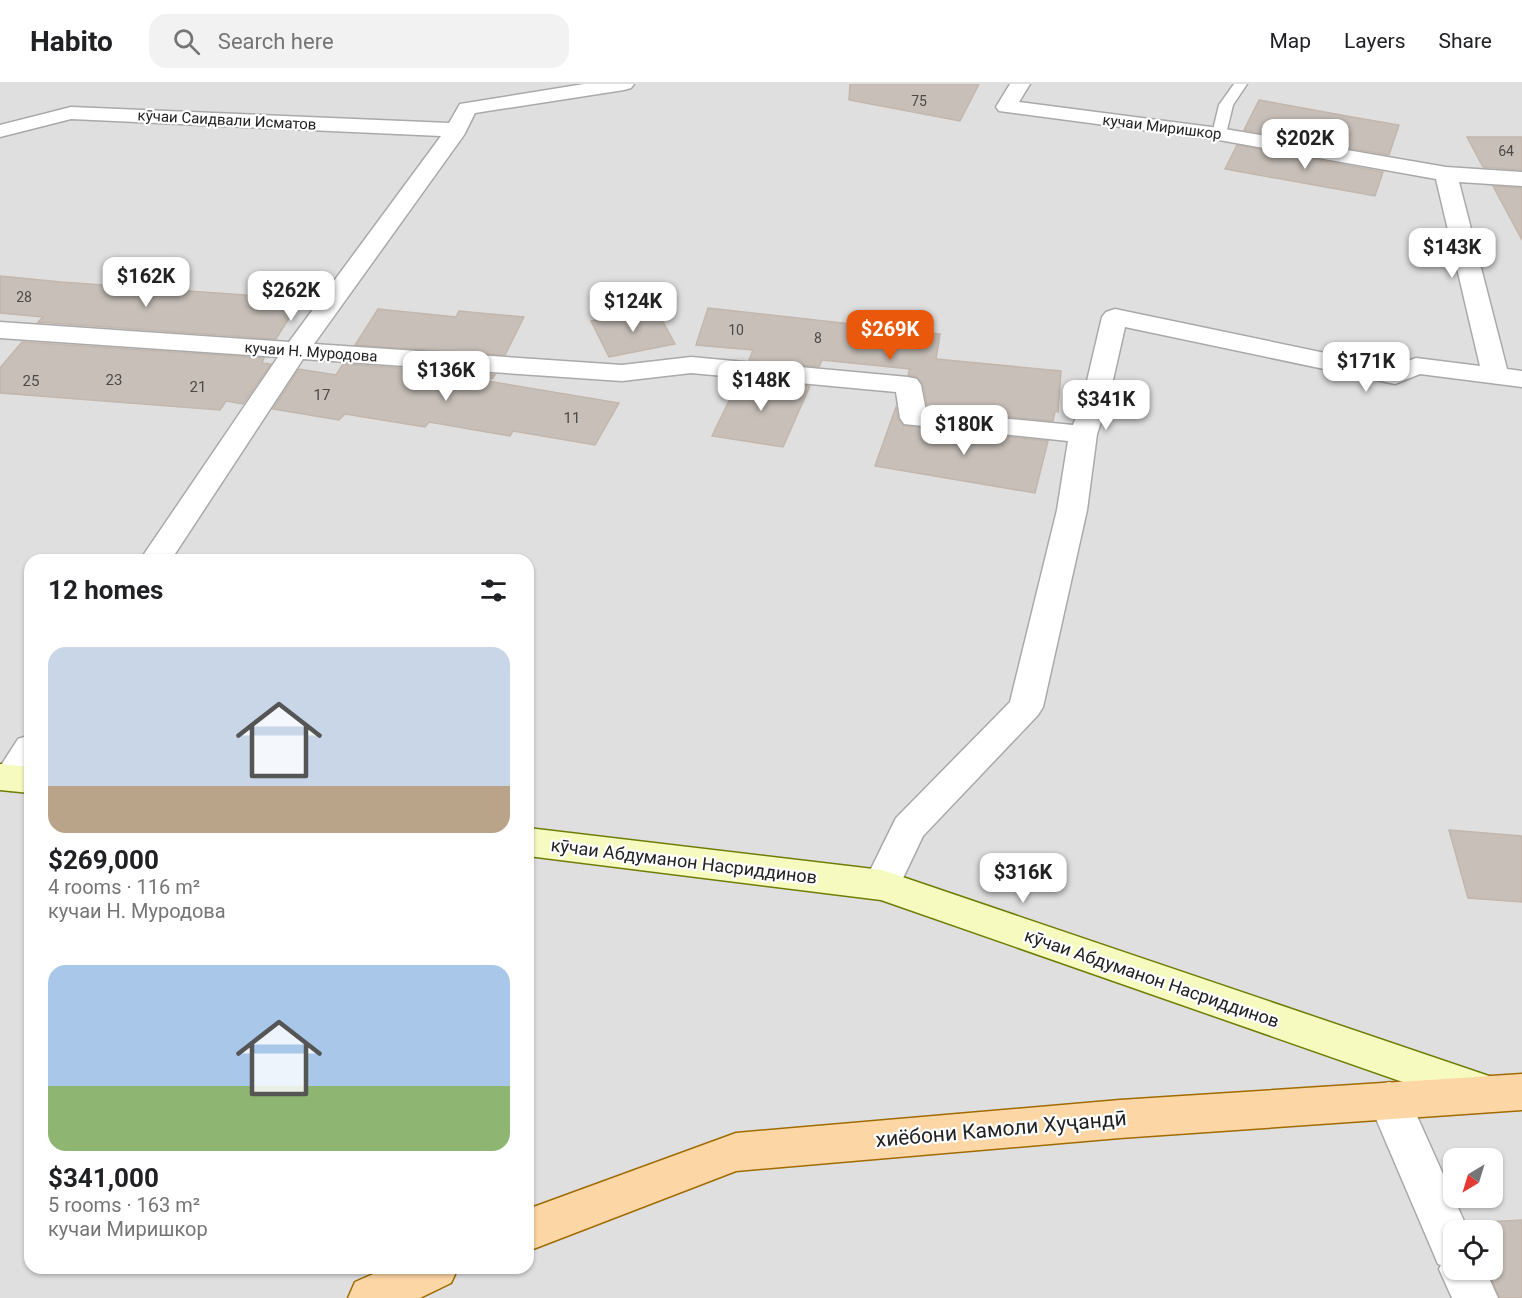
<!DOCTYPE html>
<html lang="en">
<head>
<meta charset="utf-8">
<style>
  :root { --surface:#fff; --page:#f2f2f2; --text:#202124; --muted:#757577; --line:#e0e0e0; --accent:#ea580c }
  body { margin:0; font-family:Roboto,sans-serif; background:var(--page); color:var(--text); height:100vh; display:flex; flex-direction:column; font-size:22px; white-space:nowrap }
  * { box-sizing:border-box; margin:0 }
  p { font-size:20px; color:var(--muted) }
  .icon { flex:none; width:33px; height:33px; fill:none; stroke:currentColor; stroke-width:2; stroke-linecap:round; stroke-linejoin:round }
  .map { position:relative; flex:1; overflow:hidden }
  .side { position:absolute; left:24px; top:470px; width:510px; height:720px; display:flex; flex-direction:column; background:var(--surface); border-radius:18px; box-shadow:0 2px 4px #0004 }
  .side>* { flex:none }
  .needle { width:39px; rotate:218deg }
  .fabs { position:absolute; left:1443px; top:1064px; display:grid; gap:12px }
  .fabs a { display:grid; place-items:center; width:60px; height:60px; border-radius:12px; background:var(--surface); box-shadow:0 2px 4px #0004; font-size:30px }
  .price { position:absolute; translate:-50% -51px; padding:0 14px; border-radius:12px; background:#fff; color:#222; font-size:20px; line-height:39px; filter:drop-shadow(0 2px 3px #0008) }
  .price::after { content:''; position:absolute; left:50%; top:36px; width:18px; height:14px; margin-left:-9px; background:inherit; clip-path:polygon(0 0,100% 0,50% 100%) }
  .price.current { background:var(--accent); color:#fff }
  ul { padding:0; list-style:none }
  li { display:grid; align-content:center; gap:12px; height:318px; padding:0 24px }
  li span { display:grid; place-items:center; height:186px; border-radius:18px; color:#555 }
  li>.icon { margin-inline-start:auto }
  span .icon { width:108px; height:108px; fill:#fffc; stroke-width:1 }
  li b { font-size:26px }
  h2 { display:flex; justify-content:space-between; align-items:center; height:72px; padding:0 24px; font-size:26px }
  header { display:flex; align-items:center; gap:36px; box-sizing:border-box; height:84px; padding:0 30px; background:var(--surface); border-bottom:2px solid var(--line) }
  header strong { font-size:28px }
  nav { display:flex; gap:33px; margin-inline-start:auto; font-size:21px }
  .search { width:420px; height:54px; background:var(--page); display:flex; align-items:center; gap:15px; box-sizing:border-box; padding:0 21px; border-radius:18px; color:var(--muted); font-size:22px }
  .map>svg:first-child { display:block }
  .residential { fill:#e0dfdf; fill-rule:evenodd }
  .building { fill:#c7bfb8; stroke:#c4b6ab; stroke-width:1.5 }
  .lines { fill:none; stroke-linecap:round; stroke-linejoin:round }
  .lane-casing { stroke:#a9a9a9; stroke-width:3 }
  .street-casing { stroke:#a9a9a9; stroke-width:3 }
  .secondary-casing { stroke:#707d05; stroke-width:3 }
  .primary-casing { stroke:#a06b00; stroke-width:3 }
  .lane { fill:#fff; fill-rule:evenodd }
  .street { fill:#fff; fill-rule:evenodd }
  .secondary { fill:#f7fabf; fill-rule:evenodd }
  .primary { fill:#fcd6a4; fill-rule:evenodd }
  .labels { text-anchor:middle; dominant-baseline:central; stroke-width:4.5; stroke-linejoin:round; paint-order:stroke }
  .far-number-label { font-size:14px; fill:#4b4948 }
  .far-street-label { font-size:15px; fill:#222; stroke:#fff }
  .number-label { font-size:15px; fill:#4b4948 }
  .street-label { font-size:18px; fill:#222; stroke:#fff }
  .near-street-label { font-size:21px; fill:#222; stroke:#fff }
</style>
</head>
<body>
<header>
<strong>Habito</strong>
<div class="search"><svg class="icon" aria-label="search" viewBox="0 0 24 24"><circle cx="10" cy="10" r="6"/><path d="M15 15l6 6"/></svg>Search here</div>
<nav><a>Map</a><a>Layers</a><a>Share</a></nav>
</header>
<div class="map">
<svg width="1522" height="1214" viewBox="0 0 1522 1214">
  <rect width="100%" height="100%" fill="#f2efe9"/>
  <path class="residential" d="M 0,0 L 1522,0 L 1522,1214 L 0,1214 ZM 30,476 L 528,476 L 528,1184 L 30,1184 ZM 1454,1074 L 1492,1074 L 1492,1113 L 1454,1113 ZM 1454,1146 L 1492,1146 L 1492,1185 L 1454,1185 Z"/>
  <g class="building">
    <polygon points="850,0 979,0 960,37 849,16"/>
    <polygon points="1259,16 1352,33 1399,41 1389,71 1244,46"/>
    <polygon points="1467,53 1522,53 1522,86 1483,83"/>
    <polygon points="1237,61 1383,88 1375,112 1225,85"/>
    <polygon points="1493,102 1522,104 1522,156"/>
    <polygon points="0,192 61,198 301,215 276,255 38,238 43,233 0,229"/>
    <polygon points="708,224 940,250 936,275 1061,287 1058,328 1055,327 1053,337 928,325 923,300 917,293 908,291 910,285 822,276 819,283 749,276 753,266 696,261"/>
    <polygon points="378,225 456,233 459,227 524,233 505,271 355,261"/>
    <polygon points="656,225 675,260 609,273 591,237"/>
    <polygon points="22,258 264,274 262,279 271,280 243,320 226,317 220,326 0,309 0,284"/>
    <polygon points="343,280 495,291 493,294 481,296 619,319 595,361 513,347 510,352 429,338 425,343 345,330 339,336 273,325 299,285 336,291"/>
    <polygon points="739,296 810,302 783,363 712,352"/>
    <polygon points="896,323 898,335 904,342 1048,357 1035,409 875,382"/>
    <polygon points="1449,746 1522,752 1522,818 1468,814"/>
    <polygon points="1522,1136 1522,1214 1500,1214 1487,1185 1492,1185 1492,1146 1470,1146 1467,1139"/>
  </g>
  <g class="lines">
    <defs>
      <polygon id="lane" points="1234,0 1247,0 1233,21 1226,50 1219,54 1214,53 1212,50 1219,21"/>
      <g id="street">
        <polygon points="584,0 634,0 631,4 624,6 475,29 464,51 314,260 622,281 691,273 908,293 917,295 921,301 926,327 1073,341 1082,318 1102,233 1106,228 1115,225 1392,283 1416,274 1480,282 1436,95 1219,56 999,27 996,23 1010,0 1030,0 1019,18 1219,44 1446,83 1522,88 1522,102 1459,98 1507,285 1522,287 1522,303 1420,290 1395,300 1125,243 1108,318 1097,350 1087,426 1043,623 1038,631 923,752 895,811 882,816 869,811 863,801 896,734 1010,618 1057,426 1068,357 904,340 900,334 896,308 691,289 622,297 303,275 171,476 140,476 278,273 0,254 0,238 289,258 441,52 71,35 0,53 0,41 71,23 449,39 460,20"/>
        <polygon points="30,651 30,692 23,703 11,707 0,704 0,683 18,655"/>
        <polygon points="1389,998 1404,1003 1468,1146 1454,1146 1454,1185 1485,1185 1498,1214 1452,1214 1439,1185 1441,1181 1438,1180 1368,1016 1374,1003"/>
      </g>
      <g id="secondary">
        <polygon points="0,680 30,683 30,709 0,706"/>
        <polygon points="528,744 882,786 1486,991 1501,996 1507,1009 1501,1022 1486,1027 881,816 528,772"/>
      </g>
      <g id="primary">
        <polygon points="1522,990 1522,1026 1120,1054 736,1087 528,1167 528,1125 736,1049 1120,1016"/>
        <polygon points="387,1184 458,1184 451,1199 420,1214 348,1214 355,1198"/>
      </g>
    </defs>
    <use href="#lane" class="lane-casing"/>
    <use href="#street" class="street-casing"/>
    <use href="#secondary" class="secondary-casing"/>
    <use href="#primary" class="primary-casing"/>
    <use href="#lane" class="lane"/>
    <use href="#street" class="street"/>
    <use href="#secondary" class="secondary"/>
    <use href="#primary" class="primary"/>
  </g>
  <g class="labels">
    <g class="far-number-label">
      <text x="919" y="17">75</text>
      <text x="1506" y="67">64</text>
      <text x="24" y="213">28</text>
      <text x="736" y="246">10</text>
      <text x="818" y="254">8</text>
    </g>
    <g class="far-street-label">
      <text transform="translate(227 36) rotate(3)">кӯчаи Саидвали Исматов</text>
      <text transform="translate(1162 43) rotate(7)">кучаи Миришкор</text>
      <text transform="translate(311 268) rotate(4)">кучаи Н. Муродова</text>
    </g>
    <g class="number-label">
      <text x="114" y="296">23</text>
      <text x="31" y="297">25</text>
      <text x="198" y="303">21</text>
      <text x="322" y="311">17</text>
      <text x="572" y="334">11</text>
    </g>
    <g class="street-label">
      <text transform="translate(684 777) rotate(7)">кӯчаи Абдуманон Насриддинов</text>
      <text transform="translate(1152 894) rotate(19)">кӯчаи Абдуманон Насриддинов</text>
    </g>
    <g class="near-street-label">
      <text transform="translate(1001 1045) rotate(-5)">хиёбони Камоли Хуҷандӣ</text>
    </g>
  </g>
</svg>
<div class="fabs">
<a><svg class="needle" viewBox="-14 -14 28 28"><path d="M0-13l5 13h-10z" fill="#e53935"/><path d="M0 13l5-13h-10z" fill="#757577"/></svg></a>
<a><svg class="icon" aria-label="locate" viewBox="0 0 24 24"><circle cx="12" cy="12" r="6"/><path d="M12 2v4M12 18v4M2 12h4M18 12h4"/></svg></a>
</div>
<b class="price" style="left:1305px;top:86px">$202K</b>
<b class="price" style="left:1452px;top:195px">$143K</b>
<b class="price" style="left:146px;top:224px">$162K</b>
<b class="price" style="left:291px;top:238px">$262K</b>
<b class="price" style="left:633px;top:249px">$124K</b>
<b class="price current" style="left:890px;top:277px">$269K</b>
<b class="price" style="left:1366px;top:309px">$171K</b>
<b class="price" style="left:446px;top:318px">$136K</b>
<b class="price" style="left:761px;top:328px">$148K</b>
<b class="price" style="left:1106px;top:347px">$341K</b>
<b class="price" style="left:964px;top:372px">$180K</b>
<b class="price" style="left:1023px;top:820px">$316K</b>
<section class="side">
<h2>12 homes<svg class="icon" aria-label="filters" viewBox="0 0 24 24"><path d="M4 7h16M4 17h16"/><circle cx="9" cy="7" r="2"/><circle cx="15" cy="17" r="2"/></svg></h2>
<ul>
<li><span style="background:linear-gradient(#c9d6e8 75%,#b9a48a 0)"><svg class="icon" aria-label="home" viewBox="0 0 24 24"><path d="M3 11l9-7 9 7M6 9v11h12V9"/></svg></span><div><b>$269,000</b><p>4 rooms · 116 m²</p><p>кучаи Н. Муродова</p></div></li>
<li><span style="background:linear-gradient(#a9c7e8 65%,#8fb573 0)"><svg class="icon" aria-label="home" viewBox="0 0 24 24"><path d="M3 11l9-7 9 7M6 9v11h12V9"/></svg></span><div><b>$341,000</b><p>5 rooms · 163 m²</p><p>кучаи Миришкор</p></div></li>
</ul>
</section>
</div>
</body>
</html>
